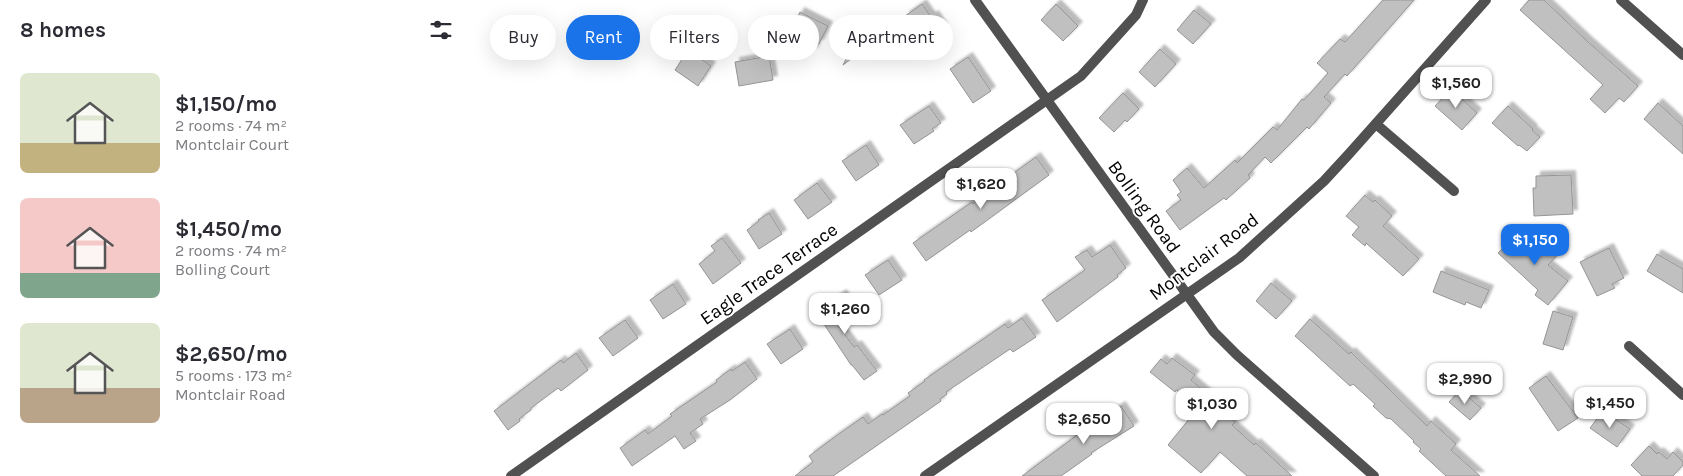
<!DOCTYPE html>
<html lang="en">
<head>
<meta charset="utf-8">
<style>
  :root { --surface:#fff; --page:#f7f7f7; --text:#2b2b33; --muted:#7c7c81; --accent:#1a73e8 }
  body { margin:0; font-family:Karla,sans-serif; background:var(--page); color:var(--text); height:100vh; display:flex; flex-direction:column; font-size:19px; white-space:nowrap }
  * { box-sizing:border-box; margin:0 }
  p { font-size:16px; color:var(--muted) }
  .icon { flex:none; width:28px; height:28px; fill:none; stroke:currentColor; stroke-width:2; stroke-linecap:round; stroke-linejoin:round }
  .map { position:relative; flex:1; overflow:hidden }
  .sheet { display:flex; flex-direction:column; background:var(--surface); width:475px }
  .sheet>* { flex:none }
  .guide { position:absolute; left:15px; top:15px; width:475px; height:45px; display:flex; gap:10px }
  .price { position:absolute; translate:-50% -42px; padding:0 11px; border-radius:10px; background:#fff; color:#222; font-size:16px; line-height:32px; filter:drop-shadow(0 1px 2px #0008) }
  .price::after { content:''; position:absolute; left:50%; top:30px; width:15px; height:11px; margin-left:-8px; background:inherit; clip-path:polygon(0 0,100% 0,50% 100%) }
  .price.active { background:var(--accent); color:#fff }
  ul { padding:0; list-style:none }
  li { display:flex; align-items:center; gap:15px; height:125px; padding:0 20px }
  li span { display:grid; place-items:center; flex:none; width:140px; height:100px; border-radius:8px; color:#555 }
  li>.icon { margin-inline-start:auto }
  span .icon { width:60px; height:60px; fill:#fffc; stroke-width:1 }
  li b { font-size:21px }
  h2 { display:flex; justify-content:space-between; align-items:center; height:60px; padding:0 20px; font-size:21px }
  .tag { padding:0 18px; border-radius:22px; background:var(--surface); box-shadow:0 5px 20px #0002; font-size:18px; line-height:45px }
  .tag.active { background:var(--accent); color:#fff }
  main { display:flex; flex:1; min-height:0 }
  .map>svg:first-child { display:block }
  .building { fill:#c0c0c0; stroke:#959595; filter:url(#shadow) }
  .lines { fill:none; stroke-linecap:round; stroke-linejoin:round }
  .street { stroke:#515151; stroke-width:10 }
  .labels { text-anchor:middle; dominant-baseline:central; stroke-width:4; stroke-linejoin:round; paint-order:stroke }
  .street-label { font-size:19px; fill:#000; stroke:#fff }
</style>
</head>
<body>
<main>
<section class="sheet">
<h2>8 homes<svg class="icon" aria-label="filters" viewBox="0 0 24 24"><path d="M4 7h16M4 17h16"/><circle cx="9" cy="7" r="2"/><circle cx="15" cy="17" r="2"/></svg></h2>
<ul>
<li><span style="background:linear-gradient(#dfe7d0 70%,#c2b280 0)"><svg class="icon" aria-label="home" viewBox="0 0 24 24"><path d="M3 11l9-7 9 7M6 9v11h12V9"/></svg></span><div><b>$1,150/mo</b><p>2 rooms · 74 m²</p><p>Montclair Court</p></div></li>
<li><span style="background:linear-gradient(#f6c9c9 75%,#7fa58c 0)"><svg class="icon" aria-label="home" viewBox="0 0 24 24"><path d="M3 11l9-7 9 7M6 9v11h12V9"/></svg></span><div><b>$1,450/mo</b><p>2 rooms · 74 m²</p><p>Bolling Court</p></div></li>
<li><span style="background:linear-gradient(#dfe7d0 65%,#b9a48a 0)"><svg class="icon" aria-label="home" viewBox="0 0 24 24"><path d="M3 11l9-7 9 7M6 9v11h12V9"/></svg></span><div><b>$2,650/mo</b><p>5 rooms · 173 m²</p><p>Montclair Road</p></div></li>
</ul>
</section>
<div class="map">
<svg width="1208" height="476" viewBox="0 0 1208 476">
  <defs>
    <filter id="shadow"><feDropShadow dx="4.5" dy="-4.5" stdDeviation="1" flood-color="#0004"/></filter>
  </defs>
  <rect width="100%" height="100%" fill="#fff"/>
  <g class="building">
    <polygon points="908,0 939,0 872,76 870,74 849,97 856,103 834,129 832,127 796,163 790,157 773,175 775,178 751,200 749,198 705,230 691,211 706,200 702,195 706,192 698,180 712,168 729,188 760,160 762,163 798,127 802,130 827,99 829,100 853,73 842,63 865,39 870,42"/>
    <polygon points="1054,0 1069,0 1112,41 1163,86 1149,102 1144,98 1130,113 1115,99 1128,85 1045,10"/>
    <polygon points="447,4 456,17 459,15 468,28 449,41 430,16"/>
    <polygon points="581,4 603,26 588,41 566,20"/>
    <polygon points="719,10 736,24 718,44 702,30"/>
    <polygon points="325,12 353,26 344,44 342,43 338,52 308,37 317,20 320,22"/>
    <polygon points="387,28 398,42 368,65"/>
    <polygon points="685,49 701,64 680,87 664,72"/>
    <polygon points="213,50 236,66 223,86 200,70"/>
    <polygon points="294,56 298,80 264,86 260,62"/>
    <polygon points="493,57 516,91 498,103 475,69"/>
    <polygon points="976,89 1002,113 987,130 960,106"/>
    <polygon points="648,93 664,109 652,122 650,120 639,132 624,118"/>
    <polygon points="1183,103 1208,126 1208,154 1169,119"/>
    <polygon points="454,106 466,123 457,129 459,131 439,144 425,125"/>
    <polygon points="1033,106 1058,129 1057,130 1065,137 1052,151 1044,145 1043,146 1017,123"/>
    <polygon points="391,145 404,165 381,181 367,161"/>
    <polygon points="561,157 574,175 496,232 495,230 451,261 438,243 497,202 498,204 511,194 512,196 537,177 536,175"/>
    <polygon points="1096,175 1098,214 1059,216 1058,188 1061,188 1061,176"/>
    <polygon points="342,183 357,202 333,219 319,200"/>
    <polygon points="890,195 898,202 900,200 917,216 908,226 944,259 928,276 891,243 890,246 877,235 884,227 871,216"/>
    <polygon points="294,213 307,234 284,249 272,230 284,221 283,220"/>
    <polygon points="1043,233 1064,253 1076,240 1087,250 1073,265 1093,281 1073,305 1060,295 1063,290 1023,253"/>
    <polygon points="247,238 266,263 238,284 224,264 240,251 236,246"/>
    <polygon points="635,245 651,268 642,275 643,277 582,322 567,300 610,270 600,257 612,250 617,257"/>
    <polygon points="1134,248 1149,278 1137,284 1140,288 1122,296 1105,262"/>
    <polygon points="1182,254 1208,269 1208,293 1172,271"/>
    <polygon points="413,260 427,280 404,295 390,275"/>
    <polygon points="966,271 1014,290 1006,308 991,302 990,305 958,292"/>
    <polygon points="796,283 817,301 801,319 781,301"/>
    <polygon points="198,284 211,304 188,319 175,300"/>
    <polygon points="367,294 380,312 362,324 379,347 382,345 402,371 389,380 377,365 376,365 341,312"/>
    <polygon points="1078,311 1098,317 1088,350 1068,344"/>
    <polygon points="547,318 561,337 538,352 535,349 471,392 472,394 465,399 466,401 358,476 320,476 338,462 334,456 361,436 388,417 393,424 407,414 408,415 435,396 433,393 450,381 449,380 530,324 533,328"/>
    <polygon points="835,319 874,354 876,352 952,426 956,421 981,444 976,450 1005,476 971,476 944,451 946,449 938,442 939,441 916,419 911,418 898,406 900,404 878,384 875,386 840,354 820,336"/>
    <polygon points="150,320 163,338 138,356 124,338"/>
    <polygon points="315,329 328,349 306,364 292,344"/>
    <polygon points="101,353 113,370 86,391 83,388 56,408 56,410 44,419 45,421 33,430 19,411 86,360 88,363"/>
    <polygon points="697,358 720,375 716,380 749,408 747,411 760,422 757,425 779,445 781,443 817,476 772,476 745,452 726,473 693,445 724,407 701,390 700,392 675,372 686,359 692,364"/>
    <polygon points="270,362 282,379 255,400 225,419 228,424 215,433 221,441 209,449 200,436 157,466 145,448 170,430 173,434 197,416 195,414 242,382 241,380 256,369 257,371"/>
    <polygon points="1071,376 1103,418 1083,431 1054,388"/>
    <polygon points="985,390 1006,408 995,420 974,402"/>
    <polygon points="646,406 659,426 616,453 617,454 586,476 547,476 613,427"/>
    <polygon points="1128,411 1155,429 1142,447 1115,428"/>
    <polygon points="1174,446 1182,454 1184,452 1192,459 1198,452 1208,462 1208,465 1198,476 1167,476 1156,465"/>
  </g>
  <g class="lines">
    <g class="street">
      <polyline points="500,0 739,332 762,355 899,476"/>
      <polyline points="1146,0 1208,55"/>
      <polyline points="901,124 979,191"/>
      <polyline points="1154,346 1208,395"/>
      <polyline points="36,476 606,76 661,15 668,0"/>
      <polyline points="450,476 764,258 849,181 873,155 1011,0"/>
    </g>
  </g>
  <g class="labels">
    <g class="street-label">
      <text transform="translate(669 207) rotate(54)">Bolling Road</text>
      <text transform="translate(729 257) rotate(-37)">Montclair Road</text>
      <text transform="translate(294 274) rotate(-35)">Eagle Trace Terrace</text>
    </g>
  </g>
</svg>
<b class="price" style="left:981px;top:109px">$1,560</b>
<b class="price" style="left:506px;top:210px">$1,620</b>
<b class="price active" style="left:1060px;top:266px">$1,150</b>
<b class="price" style="left:370px;top:335px">$1,260</b>
<b class="price" style="left:990px;top:405px">$2,990</b>
<b class="price" style="left:1135px;top:429px">$1,450</b>
<b class="price" style="left:737px;top:430px">$1,030</b>
<b class="price" style="left:609px;top:445px">$2,650</b>
<div class="guide">
<a class="tag">Buy</a>
<a class="tag active">Rent</a>
<a class="tag">Filters</a>
<a class="tag">New</a>
<a class="tag">Apartment</a>
</div>
</div>
</main>
</body>
</html>
